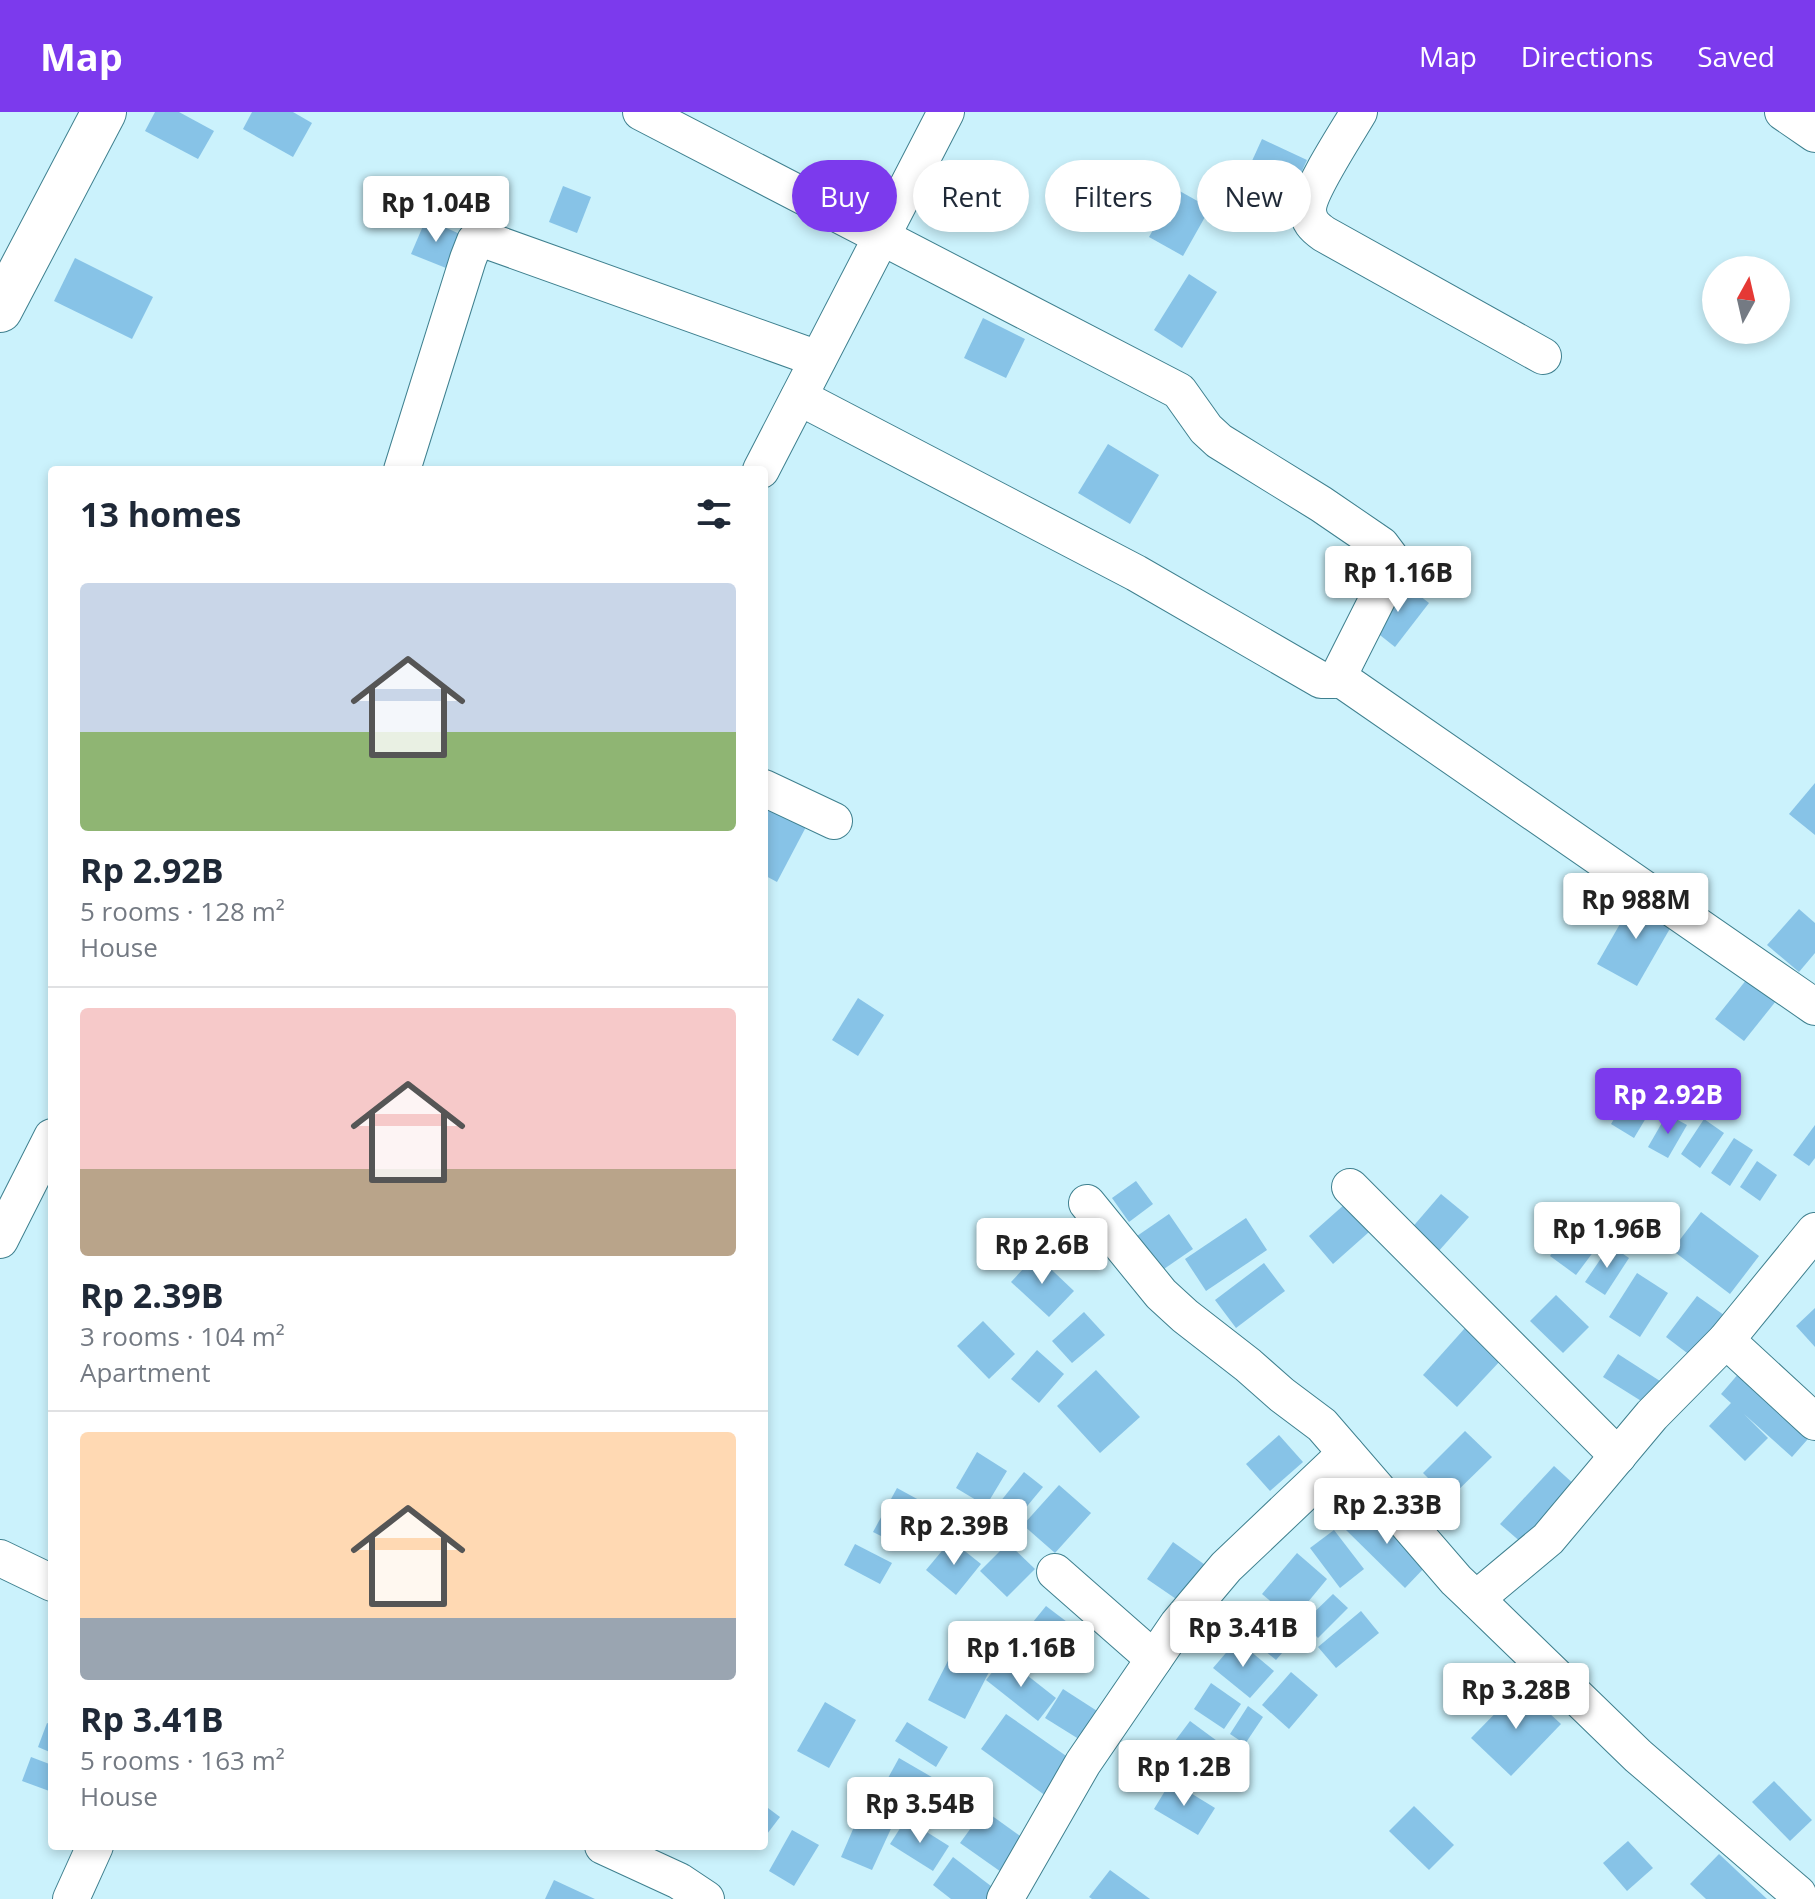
<!DOCTYPE html>
<html lang="en">
<head>
<meta charset="utf-8">
<style>
  :root { --surface:#fff; --page:#f6f6f7; --text:#1f2937; --muted:#747a83; --line:#e0e1e3; --accent:#7c3aed }
  body { margin:0; font-family:"Open Sans",sans-serif; background:var(--page); color:var(--text); height:100vh; display:flex; flex-direction:column; font-size:30px; white-space:nowrap }
  * { box-sizing:border-box; margin:0 }
  p { font-size:26px; color:var(--muted) }
  .icon { flex:none; width:44px; height:44px; fill:none; stroke:currentColor; stroke-width:2; stroke-linecap:round; stroke-linejoin:round }
  .map { position:relative; flex:1; overflow:hidden }
  .details { position:absolute; left:48px; top:354px; width:720px; height:1384px; display:flex; flex-direction:column; background:var(--surface); border-radius:8px; box-shadow:0 4px 12px #0003 }
  .details>* { flex:none }
  .banner { position:absolute; left:792px; top:48px; width:760px; height:72px; display:flex; gap:16px }
  .needle { width:52px; rotate:8deg }
  .fabs { position:absolute; left:1702px; top:144px; display:grid; gap:16px }
  .fabs a { display:grid; place-items:center; width:88px; height:88px; border-radius:50%; background:var(--surface); box-shadow:0 4px 12px #0003; font-size:40px }
  .price { position:absolute; translate:-50% -68px; padding:0 18px; border-radius:8px; background:#fff; color:#222; font-size:26px; line-height:52px; filter:drop-shadow(0 2px 4px #0008) }
  .price::after { content:''; position:absolute; left:50%; top:48px; width:24px; height:18px; margin-left:-12px; background:inherit; clip-path:polygon(0 0,100% 0,50% 100%) }
  .price.active { background:var(--accent); color:#fff }
  ul { padding:0; list-style:none }
  li { display:grid; align-content:center; gap:16px; height:424px; padding:0 32px }
  li+li { border-top:2px solid var(--line) }
  li span { display:grid; place-items:center; height:248px; border-radius:8px; color:#555 }
  li>.icon { margin-inline-start:auto }
  span .icon { width:144px; height:144px; fill:#fffc; stroke-width:1 }
  li b { font-size:34px }
  h2 { display:flex; justify-content:space-between; align-items:center; height:96px; padding:0 32px; font-size:34px }
  .pill { padding:0 28px; border-radius:36px; background:var(--surface); box-shadow:0 4px 12px #0003; font-size:28px; line-height:72px }
  .pill.active { background:var(--accent); color:#fff }
  header { display:flex; align-items:center; gap:48px; box-sizing:border-box; height:112px; padding:0 40px; background:var(--accent); color:#fff }
  header strong { font-size:38px }
  nav { display:flex; gap:44px; margin-inline-start:auto; font-size:28px }
  .map>svg:first-child { display:block }
  .building { fill:#87c3e7 }
  .lines { fill:none; stroke-linecap:round; stroke-linejoin:round }
  .minor-casing { stroke:#3f808f; stroke-width:38 }
  .tertiary-casing { stroke:#3f808f; stroke-width:46 }
  .minor { stroke:#fff; stroke-width:36 }
  .tertiary { stroke:#fff; stroke-width:44 }
</style>
</head>
<body>
<header>
<strong>Map</strong>
<nav><a>Map</a><a>Directions</a><a>Saved</a></nav>
</header>
<div class="map">
<svg width="1815" height="1787" viewBox="0 0 1815 1787">
  <rect width="100%" height="100%" fill="#cbf2fc"/>
  <g class="building">
    <polygon points="155,0 179,0 214,19 198,47 145,19"/>
    <polygon points="252,0 293,0 312,11 293,45 243,17"/>
    <polygon points="1262,27 1307,48 1291,83 1246,62"/>
    <polygon points="563,74 591,85 577,121 549,110"/>
    <polygon points="1176,77 1210,96 1183,144 1149,125"/>
    <polygon points="426,107 460,122 446,156 411,142"/>
    <polygon points="75,146 153,185 132,227 54,189"/>
    <polygon points="1189,162 1217,180 1182,236 1154,218"/>
    <polygon points="983,206 1025,227 1006,266 964,246"/>
    <polygon points="1108,332 1159,363 1130,412 1078,381"/>
    <polygon points="1400,468 1429,491 1395,535 1366,512"/>
    <polygon points="1815,671 1815,723 1789,702"/>
    <polygon points="764,695 807,713 777,770 764,763"/>
    <polygon points="1636,784 1676,806 1637,874 1597,852"/>
    <polygon points="1799,797 1815,811 1815,841 1799,860 1767,833"/>
    <polygon points="1747,867 1776,889 1744,929 1715,907"/>
    <polygon points="858,886 884,903 858,944 832,928"/>
    <polygon points="1638,967 1661,981 1634,1026 1611,1012"/>
    <polygon points="1667,1002 1687,1013 1668,1046 1648,1035"/>
    <polygon points="1704,1007 1724,1021 1700,1056 1681,1042"/>
    <polygon points="1815,1013 1815,1046 1809,1054 1793,1043"/>
    <polygon points="1734,1026 1753,1038 1730,1074 1711,1061"/>
    <polygon points="1757,1049 1777,1063 1760,1089 1740,1075"/>
    <polygon points="1136,1069 1153,1092 1129,1110 1112,1086"/>
    <polygon points="1441,1082 1469,1105 1437,1141 1410,1118"/>
    <polygon points="1345,1092 1369,1120 1333,1152 1309,1124"/>
    <polygon points="1701,1100 1759,1144 1730,1182 1672,1138"/>
    <polygon points="1169,1102 1193,1137 1161,1159 1137,1124"/>
    <polygon points="1580,1104 1606,1123 1576,1163 1550,1144"/>
    <polygon points="1246,1106 1267,1138 1206,1179 1185,1147"/>
    <polygon points="1610,1133 1629,1146 1605,1183 1585,1170"/>
    <polygon points="1036,1143 1074,1179 1049,1205 1011,1170"/>
    <polygon points="1264,1151 1285,1179 1236,1216 1215,1188"/>
    <polygon points="1637,1161 1668,1181 1640,1225 1609,1205"/>
    <polygon points="1556,1183 1589,1215 1563,1241 1530,1209"/>
    <polygon points="1697,1184 1731,1208 1699,1250 1666,1225"/>
    <polygon points="1815,1196 1815,1235 1796,1214"/>
    <polygon points="1084,1200 1105,1223 1072,1251 1052,1229"/>
    <polygon points="983,1209 1015,1242 989,1267 957,1234"/>
    <polygon points="1465,1216 1501,1248 1457,1295 1423,1263"/>
    <polygon points="1037,1238 1064,1262 1039,1291 1011,1267"/>
    <polygon points="1618,1242 1660,1269 1646,1292 1603,1265"/>
    <polygon points="1746,1253 1815,1319 1792,1345 1744,1302 1768,1326 1745,1349 1709,1314 1731,1291 1721,1282"/>
    <polygon points="1096,1258 1140,1305 1100,1341 1057,1294"/>
    <polygon points="1465,1319 1492,1345 1449,1387 1423,1361"/>
    <polygon points="1279,1323 1303,1350 1270,1379 1246,1352"/>
    <polygon points="977,1340 1007,1359 986,1394 956,1376"/>
    <polygon points="1554,1354 1576,1374 1523,1432 1500,1412"/>
    <polygon points="1024,1360 1043,1375 1014,1410 996,1395"/>
    <polygon points="1059,1373 1091,1401 1055,1441 1023,1413"/>
    <polygon points="897,1376 930,1394 907,1437 873,1420"/>
    <polygon points="1369,1393 1428,1452 1405,1476 1345,1417"/>
    <polygon points="1334,1418 1364,1457 1340,1476 1310,1436"/>
    <polygon points="951,1428 981,1452 956,1483 926,1458"/>
    <polygon points="1173,1430 1208,1455 1182,1491 1147,1467"/>
    <polygon points="1008,1431 1035,1457 1007,1485 980,1459"/>
    <polygon points="855,1432 892,1451 880,1472 844,1453"/>
    <polygon points="1297,1441 1327,1467 1293,1508 1262,1482"/>
    <polygon points="1333,1482 1348,1496 1318,1526 1303,1511"/>
    <polygon points="1046,1494 1071,1513 1037,1556 1012,1536"/>
    <polygon points="1361,1499 1379,1521 1336,1556 1318,1535"/>
    <polygon points="1265,1502 1295,1526 1276,1548 1247,1524"/>
    <polygon points="1237,1528 1274,1559 1250,1586 1213,1556"/>
    <polygon points="953,1539 990,1558 965,1607 928,1588"/>
    <polygon points="1004,1545 1056,1586 1038,1609 986,1568"/>
    <polygon points="1291,1560 1318,1583 1289,1617 1262,1593"/>
    <polygon points="1211,1571 1241,1592 1224,1617 1194,1597"/>
    <polygon points="1521,1575 1561,1612 1511,1664 1471,1626"/>
    <polygon points="1063,1577 1108,1606 1090,1634 1045,1606"/>
    <polygon points="825,1590 856,1608 829,1656 797,1639"/>
    <polygon points="1248,1594 1263,1605 1245,1632 1230,1622"/>
    <polygon points="1006,1602 1072,1648 1046,1684 981,1637"/>
    <polygon points="1190,1609 1232,1640 1208,1673 1166,1641"/>
    <polygon points="907,1610 948,1635 936,1655 895,1629"/>
    <polygon points="47,1611 52,1613 52,1641 38,1635"/>
    <polygon points="31,1645 52,1653 52,1680 22,1669"/>
    <polygon points="899,1646 949,1675 931,1706 882,1677"/>
    <polygon points="1171,1669 1215,1696 1198,1723 1154,1697"/>
    <polygon points="1774,1669 1812,1708 1790,1729 1752,1690"/>
    <polygon points="764,1693 780,1705 764,1726"/>
    <polygon points="863,1694 895,1708 872,1758 841,1745"/>
    <polygon points="1414,1694 1454,1733 1429,1758 1389,1719"/>
    <polygon points="984,1698 1027,1729 1004,1762 960,1731"/>
    <polygon points="906,1707 949,1734 933,1759 890,1732"/>
    <polygon points="792,1718 819,1733 794,1774 769,1759"/>
    <polygon points="1628,1729 1653,1756 1627,1779 1603,1751"/>
    <polygon points="1719,1742 1767,1787 1706,1787 1690,1772"/>
    <polygon points="953,1745 1004,1784 1002,1787 951,1787 933,1773"/>
    <polygon points="1110,1758 1150,1787 1092,1787 1089,1785"/>
    <polygon points="554,1768 595,1787 545,1787"/>
  </g>
  <g class="lines">
    <defs>
      <g id="minor">
        <polyline points="641,0 1179,279 1206,317 1219,329 1321,392 1381,433 1390,445 1391,460 1338,565 1334,568 1321,568 1136,461 799,285"/>
        <path d="M 1359,0 C 1348,19 1309,78 1308,97 C 1308,109 1314,115 1324,122 L 1543,244"/>
        <polyline points="1783,0 1815,22"/>
        <polyline points="402,358 468,147 475,129 480,126 818,247"/>
        <polyline points="761,358 946,0"/>
        <polyline points="1338,565 1815,895"/>
        <polyline points="764,676 834,709"/>
        <polyline points="1350,1075 1618,1344"/>
        <polyline points="1087,1091 1161,1182 1185,1204 1248,1253 1282,1283 1322,1313 1456,1468 1476,1487 1548,1427 1652,1303 1726,1228 1815,1119"/>
        <polyline points="0,1128 52,1025"/>
        <polyline points="1726,1228 1815,1310"/>
        <polyline points="0,1446 52,1471"/>
        <polyline points="1055,1460 1154,1547"/>
        <polyline points="1476,1487 1638,1644 1798,1782"/>
        <polyline points="603,1734 679,1769 706,1787"/>
        <polyline points="71,1787 95,1734"/>
        <polyline points="1005,1787 1083,1651 1178,1512 1226,1455 1346,1341"/>
      </g>
      <polyline id="tertiary" points="0,198 104,0"/>
    </defs>
    <use href="#minor" class="minor-casing"/>
    <use href="#tertiary" class="tertiary-casing"/>
    <use href="#minor" class="minor"/>
    <use href="#tertiary" class="tertiary"/>
  </g>
</svg>
<div class="fabs">
<a><svg class="needle" viewBox="-14 -14 28 28"><path d="M0-13l5 13h-10z" fill="#e53935"/><path d="M0 13l5-13h-10z" fill="#747a83"/></svg></a>
</div>
<b class="price" style="left:436px;top:132px">Rp 1.04B</b>
<b class="price" style="left:1398px;top:502px">Rp 1.16B</b>
<b class="price" style="left:1636px;top:829px">Rp 988M</b>
<b class="price active" style="left:1668px;top:1024px">Rp 2.92B</b>
<b class="price" style="left:1607px;top:1158px">Rp 1.96B</b>
<b class="price" style="left:1042px;top:1174px">Rp 2.6B</b>
<b class="price" style="left:1387px;top:1434px">Rp 2.33B</b>
<b class="price" style="left:954px;top:1455px">Rp 2.39B</b>
<b class="price" style="left:1243px;top:1557px">Rp 3.41B</b>
<b class="price" style="left:1021px;top:1577px">Rp 1.16B</b>
<b class="price" style="left:1516px;top:1619px">Rp 3.28B</b>
<b class="price" style="left:1184px;top:1696px">Rp 1.2B</b>
<b class="price" style="left:920px;top:1733px">Rp 3.54B</b>
<div class="banner">
<a class="pill active">Buy</a>
<a class="pill">Rent</a>
<a class="pill">Filters</a>
<a class="pill">New</a>
</div>
<section class="details">
<h2>13 homes<svg class="icon" aria-label="filters" viewBox="0 0 24 24"><path d="M4 7h16M4 17h16"/><circle cx="9" cy="7" r="2"/><circle cx="15" cy="17" r="2"/></svg></h2>
<ul>
<li><span style="background:linear-gradient(#c9d6e8 60%,#8fb573 0)"><svg class="icon" aria-label="home" viewBox="0 0 24 24"><path d="M3 11l9-7 9 7M6 9v11h12V9"/></svg></span><div><b>Rp 2.92B</b><p>5 rooms · 128 m²</p><p>House</p></div></li>
<li><span style="background:linear-gradient(#f6c9c9 65%,#b9a48a 0)"><svg class="icon" aria-label="home" viewBox="0 0 24 24"><path d="M3 11l9-7 9 7M6 9v11h12V9"/></svg></span><div><b>Rp 2.39B</b><p>3 rooms · 104 m²</p><p>Apartment</p></div></li>
<li><span style="background:linear-gradient(#ffd9b3 75%,#9aa5b1 0)"><svg class="icon" aria-label="home" viewBox="0 0 24 24"><path d="M3 11l9-7 9 7M6 9v11h12V9"/></svg></span><div><b>Rp 3.41B</b><p>5 rooms · 163 m²</p><p>House</p></div></li>
</ul>
</section>
</div>
</body>
</html>
